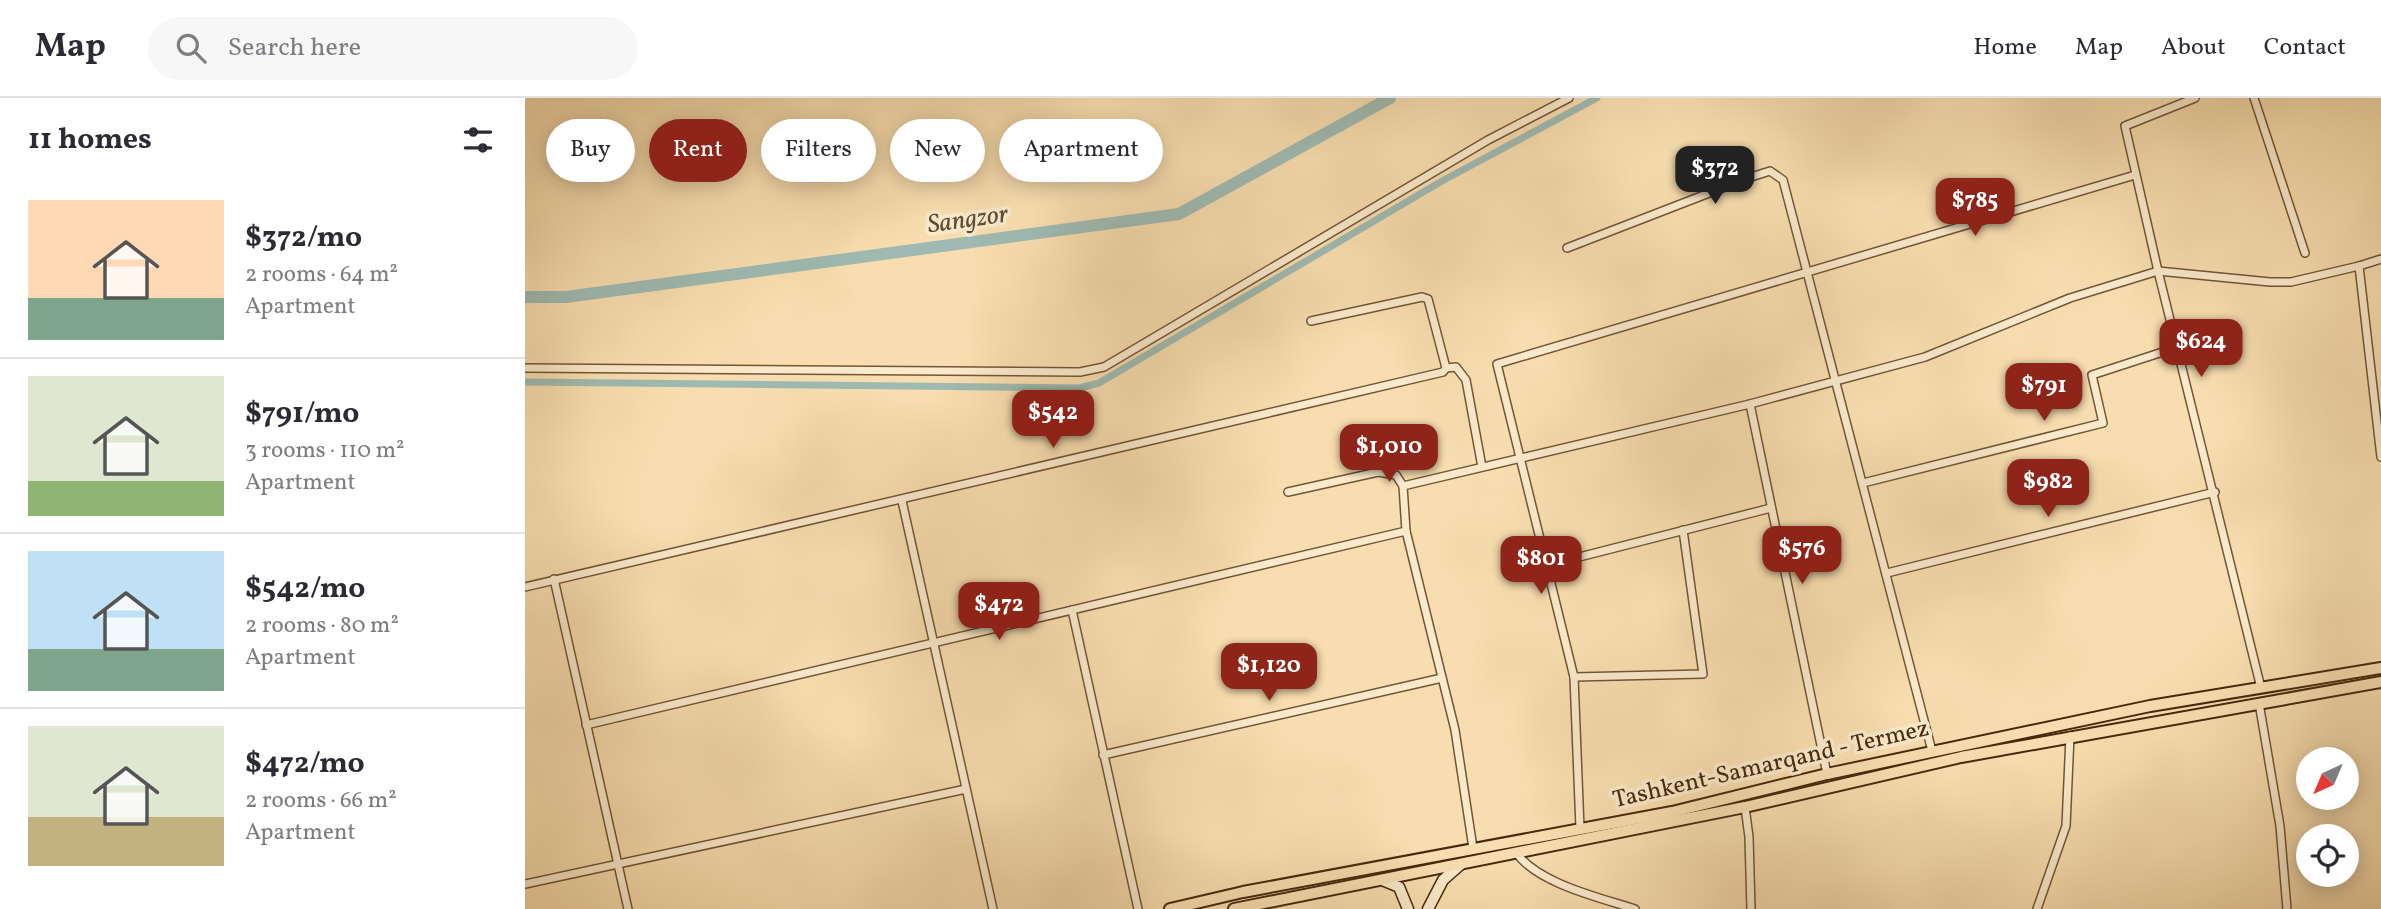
<!DOCTYPE html>
<html lang="en">
<head>
<meta charset="utf-8">
<style>
  :root { --surface:#fff; --page:#f7f7f7; --text:#2b2b33; --muted:#7c7c81; --line:#e1e1e2; --accent:#8f2418 }
  body { margin:0; font-family:Vollkorn,serif; background:var(--page); color:var(--text); height:100vh; display:flex; flex-direction:column; font-size:26px; white-space:nowrap }
  * { box-sizing:border-box; margin:0 }
  p { font-size:23px; color:var(--muted) }
  .icon { flex:none; width:38px; height:38px; fill:none; stroke:currentColor; stroke-width:2; stroke-linecap:round; stroke-linejoin:round }
  .map { position:relative; flex:1; overflow:hidden }
  .details { display:flex; flex-direction:column; background:var(--surface); width:525px }
  .details>* { flex:none }
  .hud { position:absolute; left:21px; top:21px; width:665px; height:63px; display:flex; gap:14px }
  .needle { width:46px; rotate:224deg }
  .fabs { position:absolute; left:1771px; top:649px; display:grid; gap:14px }
  .fabs a { display:grid; place-items:center; width:63px; height:63px; border-radius:50%; background:var(--surface); box-shadow:0 4px 18px #0003; font-size:35px }
  .price { position:absolute; translate:-50% -60px; padding:0 16px; border-radius:14px; background:var(--accent); color:#fff; font-size:23px; line-height:46px; filter:drop-shadow(0 2px 4px #0008) }
  .price::after { content:''; position:absolute; left:50%; top:42px; width:21px; height:16px; margin-left:-10px; background:inherit; clip-path:polygon(0 0,100% 0,50% 100%) }
  .price.selected { background:#222; color:#fff }
  ul { padding:0; list-style:none }
  li { display:flex; align-items:center; gap:21px; height:175px; padding:0 28px }
  li+li { border-top:2px solid var(--line) }
  li span { display:grid; place-items:center; flex:none; width:196px; height:140px; border-radius:0px; color:#555 }
  li>.icon { margin-inline-start:auto }
  span .icon { width:84px; height:84px; fill:#fffc; stroke-width:1 }
  li b { font-size:30px }
  h2 { display:flex; justify-content:space-between; align-items:center; height:84px; padding:0 28px; font-size:30px }
  .tag { padding:0 24px; border-radius:32px; background:var(--surface); box-shadow:0 4px 18px #0003; font-size:24px; line-height:63px }
  .tag.selected { background:var(--accent); color:#fff }
  header { display:flex; align-items:center; gap:42px; box-sizing:border-box; height:98px; padding:0 35px; background:var(--surface); border-bottom:2px solid var(--line) }
  header strong { font-size:33px }
  nav { display:flex; gap:38px; margin-inline-start:auto; font-size:24px }
  .search { width:490px; height:63px; background:var(--page); display:flex; align-items:center; gap:18px; box-sizing:border-box; padding:0 24px; border-radius:38px; color:var(--muted); font-size:26px }
  main { display:flex; flex:1; min-height:0 }
  .map>svg:first-child { display:block }
  .lines { fill:none; stroke-linecap:round; stroke-linejoin:round }
  .canal { stroke:#9ebab2; stroke-width:7 }
  .river { stroke:#9ebab2; stroke-width:12 }
  .minor-casing { stroke:#725636; stroke-width:10 }
  .secondary-casing { stroke:#46290d; stroke-width:13 }
  .trunk-casing { stroke:#46290d; stroke-width:14 }
  .minor { stroke:#fae9cb; stroke-width:7 }
  .secondary { stroke:#fae9cb; stroke-width:10 }
  .trunk { stroke:#f7ddaf; stroke-width:10 }
  .labels { text-anchor:middle; dominant-baseline:central; stroke-width:7; stroke-linejoin:round; paint-order:stroke }
  .street-label { font-size:24px; fill:#46290d; stroke:#fae9cb }
  .water-label { font-size:26px; font-style:italic; fill:#5c4d36; stroke:#fae9cb }
</style>
</head>
<body>
<header>
<strong>Map</strong>
<div class="search"><svg class="icon" aria-label="search" viewBox="0 0 24 24"><circle cx="10" cy="10" r="6"/><path d="M15 15l6 6"/></svg>Search here</div>
<nav><a>Home</a><a>Map</a><a>About</a><a>Contact</a></nav>
</header>
<main>
<section class="details">
<h2>11 homes<svg class="icon" aria-label="filters" viewBox="0 0 24 24"><path d="M4 7h16M4 17h16"/><circle cx="9" cy="7" r="2"/><circle cx="15" cy="17" r="2"/></svg></h2>
<ul>
<li><span style="background:linear-gradient(#ffd9b3 70%,#7fa58c 0)"><svg class="icon" aria-label="home" viewBox="0 0 24 24"><path d="M3 11l9-7 9 7M6 9v11h12V9"/></svg></span><div><b>$372/mo</b><p>2 rooms · 64 m²</p><p>Apartment</p></div></li>
<li><span style="background:linear-gradient(#dfe7d0 75%,#8fb573 0)"><svg class="icon" aria-label="home" viewBox="0 0 24 24"><path d="M3 11l9-7 9 7M6 9v11h12V9"/></svg></span><div><b>$791/mo</b><p>3 rooms · 110 m²</p><p>Apartment</p></div></li>
<li><span style="background:linear-gradient(#bfe0f5 70%,#7fa58c 0)"><svg class="icon" aria-label="home" viewBox="0 0 24 24"><path d="M3 11l9-7 9 7M6 9v11h12V9"/></svg></span><div><b>$542/mo</b><p>2 rooms · 80 m²</p><p>Apartment</p></div></li>
<li><span style="background:linear-gradient(#dfe7d0 65%,#c2b280 0)"><svg class="icon" aria-label="home" viewBox="0 0 24 24"><path d="M3 11l9-7 9 7M6 9v11h12V9"/></svg></span><div><b>$472/mo</b><p>2 rooms · 66 m²</p><p>Apartment</p></div></li>
</ul>
</section>
<div class="map">
<svg width="1856" height="811" viewBox="0 0 1856 811">
  <rect width="100%" height="100%" fill="#f7ddaf"/>
  <filter id="stains"><feTurbulence type="fractalNoise" baseFrequency=".00286" numOctaves="4"/><feColorMatrix values="0 0 0 0 .2 0 0 0 0 .09 0 0 0 0 .02 0 0 0 .5 -.17"/></filter>
  <radialGradient id="worn" r=".72"><stop offset=".6" stop-color="#630" stop-opacity="0"/><stop offset="1" stop-color="#630" stop-opacity=".3"/></radialGradient>
  <g class="lines">
    <polyline class="canal" points="0,284 554,290 574,285 917,83 1072,0"/>
    <polyline class="river" points="0,199 41,199 654,116 865,0"/>
    <defs>
      <g id="minor">
        <polyline points="1670,0 1600,28 1633,173 1736,590"/>
        <polyline points="1729,0 1780,155"/>
        <polyline points="1042,150 1223,80 1245,73 1258,82 1407,653"/>
        <polyline points="1856,161 1834,168 1856,359"/>
        <polyline points="0,270 555,274 579,269 963,42 1044,0"/>
        <polyline points="921,270 931,269 941,282 957,369"/>
        <polyline points="1225,306 1302,676"/>
        <polyline points="1338,385 1578,325 1567,277 1653,249"/>
        <polyline points="763,394 853,374 871,377 878,388"/>
        <polyline points="377,403 468,811"/>
        <polyline points="1023,467 1246,410"/>
        <polyline points="1362,475 1690,394"/>
        <polyline points="29,481 103,811"/>
        <polyline points="0,489 918,274 921,270 903,201 897,199 786,223"/>
        <polyline points="547,512 613,811"/>
        <polyline points="1049,579 1178,576 1158,432"/>
        <polyline points="1734,605 1755,728 1762,811"/>
        <polyline points="61,627 881,433"/>
        <polyline points="578,657 917,580"/>
        <polyline points="1220,709 1224,739 1226,811"/>
        <polyline points="1055,730 1049,579 972,266 1610,77"/>
        <polyline points="948,750 930,632 881,433 878,388 1225,306 1400,259 1545,200 1633,173 1745,184 1766,184 1834,168"/>
        <path d="M 991,754 C 1011,785 1076,800 1110,811"/>
        <polyline points="0,786 441,691"/>
        <polyline points="1512,811 1541,728 1545,638"/>
      </g>
      <g id="secondary">
        <polyline points="857,782 874,789 883,811"/>
        <polyline points="903,811 918,782 935,767"/>
      </g>
      <g id="trunk">
        <polyline points="645,811 718,794 1147,714 1302,676 1625,608 1856,570"/>
        <polyline points="709,811 1220,709 1436,659 1856,584"/>
      </g>
    </defs>
    <use href="#minor" class="minor-casing"/>
    <use href="#secondary" class="secondary-casing"/>
    <use href="#trunk" class="trunk-casing"/>
    <use href="#minor" class="minor"/>
    <use href="#secondary" class="secondary"/>
    <use href="#trunk" class="trunk"/>
  </g>
  <g class="labels">
    <g class="street-label">
      <text transform="translate(1246 667) rotate(-13)">Tashkent-Samarqand - Termez</text>
    </g>
    <g class="water-label">
      <text transform="translate(443 122) rotate(-8)">Sangzor</text>
    </g>
  </g>
  <rect width="100%" height="100%" filter="url(#stains)"/>
  <rect width="100%" height="100%" fill="url(#worn)"/>
</svg>
<div class="fabs">
<a><svg class="needle" viewBox="-14 -14 28 28"><path d="M0-13l5 13h-10z" fill="#e53935"/><path d="M0 13l5-13h-10z" fill="#7c7c81"/></svg></a>
<a><svg class="icon" aria-label="locate" viewBox="0 0 24 24"><circle cx="12" cy="12" r="6"/><path d="M12 2v4M12 18v4M2 12h4M18 12h4"/></svg></a>
</div>
<b class="price selected" style="left:1190px;top:108px">$372</b>
<b class="price" style="left:1450px;top:140px">$785</b>
<b class="price" style="left:1676px;top:281px">$624</b>
<b class="price" style="left:1519px;top:325px">$791</b>
<b class="price" style="left:528px;top:352px">$542</b>
<b class="price" style="left:864px;top:386px">$1,010</b>
<b class="price" style="left:1523px;top:421px">$982</b>
<b class="price" style="left:1277px;top:488px">$576</b>
<b class="price" style="left:1016px;top:498px">$801</b>
<b class="price" style="left:474px;top:544px">$472</b>
<b class="price" style="left:744px;top:605px">$1,120</b>
<div class="hud">
<a class="tag">Buy</a>
<a class="tag selected">Rent</a>
<a class="tag">Filters</a>
<a class="tag">New</a>
<a class="tag">Apartment</a>
</div>
</div>
</main>
</body>
</html>
